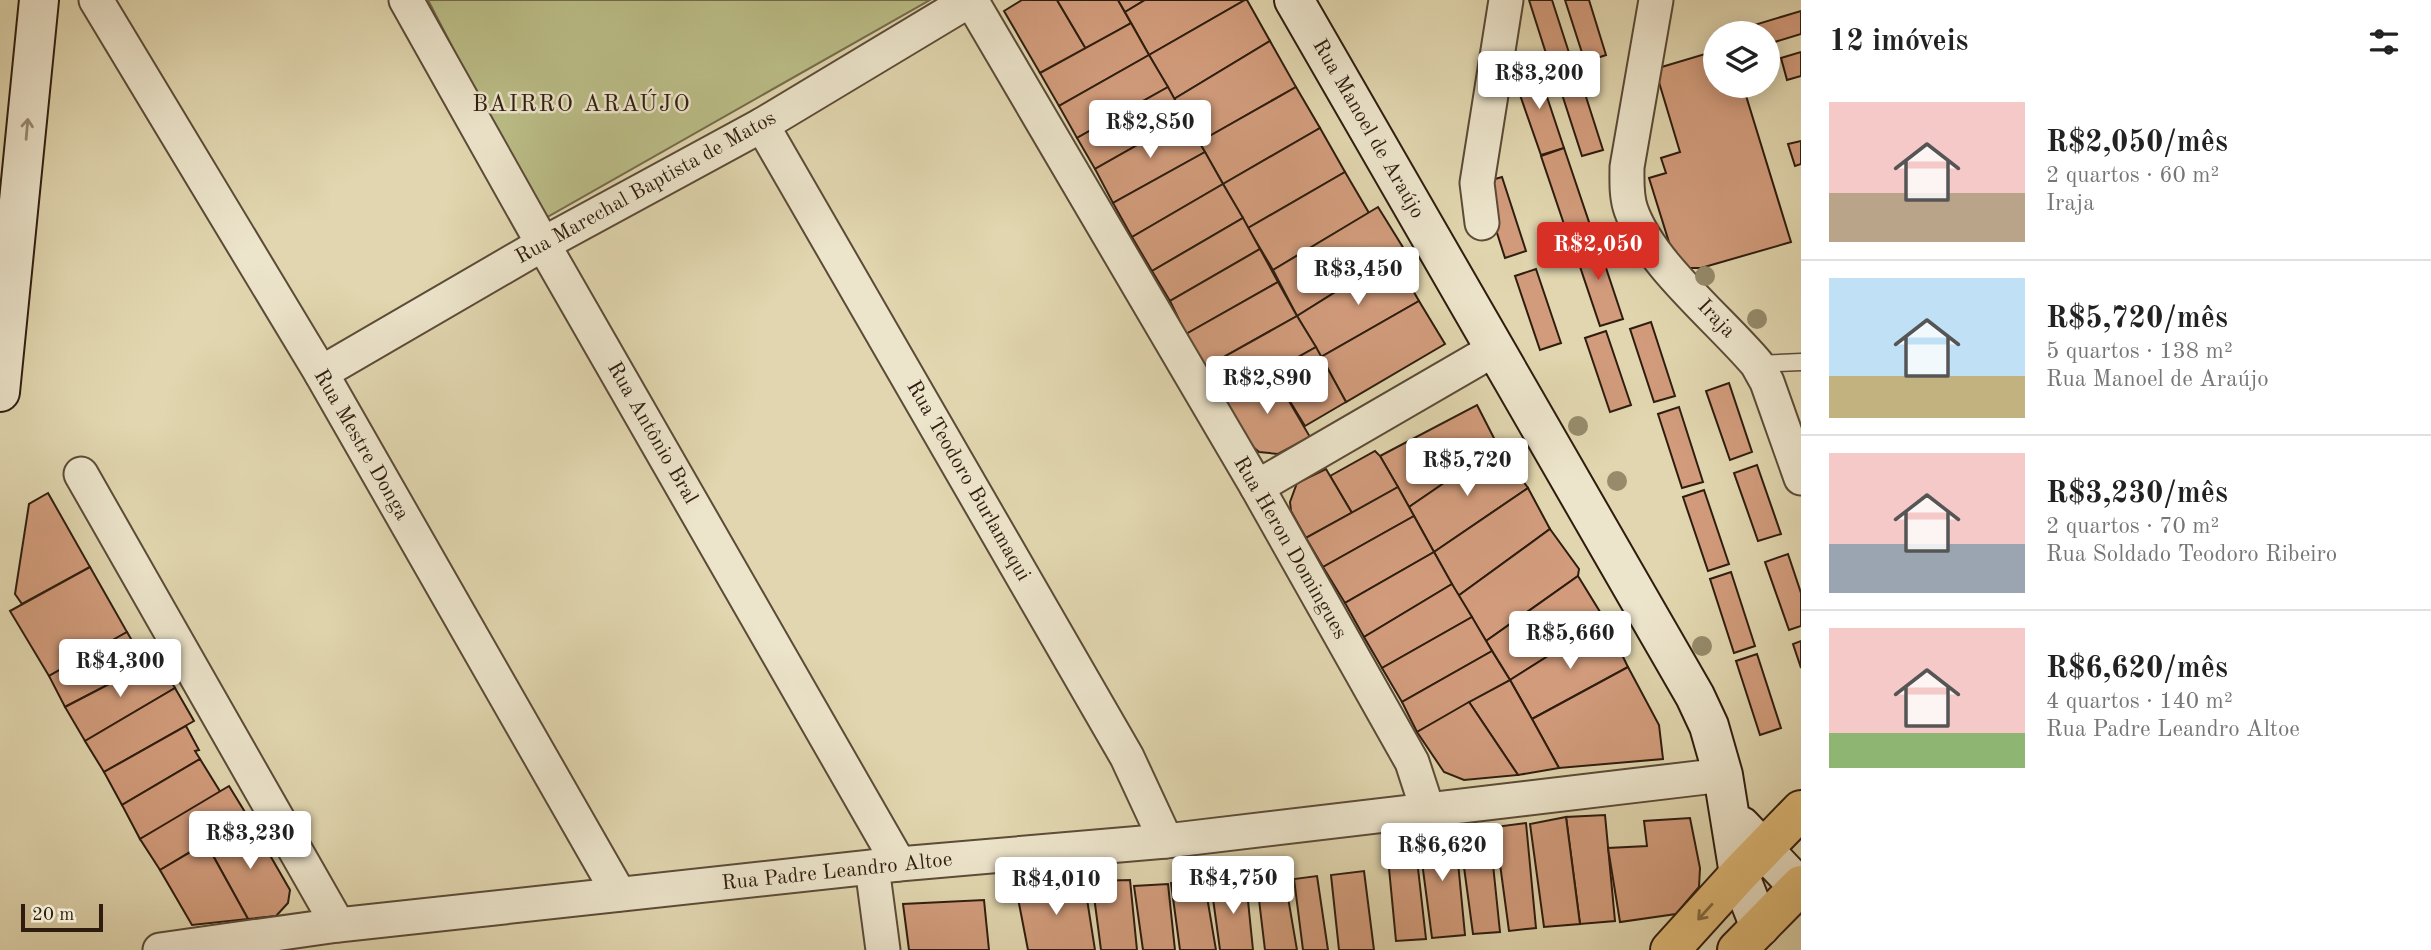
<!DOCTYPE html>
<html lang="pt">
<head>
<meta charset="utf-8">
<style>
  :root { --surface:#fff; --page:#f6f6f6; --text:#222; --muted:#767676; --line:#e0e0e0; --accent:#d93025 }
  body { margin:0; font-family:"Old Standard TT",serif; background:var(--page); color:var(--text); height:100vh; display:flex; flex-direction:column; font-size:26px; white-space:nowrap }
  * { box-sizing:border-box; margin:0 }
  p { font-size:23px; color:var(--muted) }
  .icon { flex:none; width:38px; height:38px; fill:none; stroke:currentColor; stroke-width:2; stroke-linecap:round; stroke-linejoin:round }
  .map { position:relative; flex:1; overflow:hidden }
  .sheet { display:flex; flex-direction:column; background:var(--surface); width:630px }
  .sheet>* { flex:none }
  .fabs { position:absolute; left:1703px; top:21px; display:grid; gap:14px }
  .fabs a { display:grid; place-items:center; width:77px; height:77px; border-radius:50%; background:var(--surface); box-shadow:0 4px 18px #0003; font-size:35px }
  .scale { position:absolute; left:21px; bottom:18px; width:82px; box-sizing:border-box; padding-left:7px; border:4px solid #2e1d0f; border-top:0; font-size:19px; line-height:24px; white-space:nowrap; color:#2e1d0f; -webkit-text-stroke:5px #ece4cb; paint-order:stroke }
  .price { position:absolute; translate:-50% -60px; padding:0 16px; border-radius:7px; background:#fff; color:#222; font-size:23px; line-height:46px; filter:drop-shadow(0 2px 4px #0008) }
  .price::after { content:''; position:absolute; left:50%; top:42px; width:21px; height:16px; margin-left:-10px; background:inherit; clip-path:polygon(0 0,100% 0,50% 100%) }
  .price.active { background:var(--accent); color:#fff }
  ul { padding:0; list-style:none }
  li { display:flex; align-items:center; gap:21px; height:175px; padding:0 28px }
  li+li { border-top:2px solid var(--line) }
  li span { display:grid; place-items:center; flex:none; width:196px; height:140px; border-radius:0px; color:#555 }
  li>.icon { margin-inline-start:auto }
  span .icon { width:84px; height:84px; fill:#fffc; stroke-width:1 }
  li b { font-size:30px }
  h2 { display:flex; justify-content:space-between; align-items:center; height:84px; padding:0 28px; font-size:30px }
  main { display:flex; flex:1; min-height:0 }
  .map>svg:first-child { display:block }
  .green { fill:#babc86; stroke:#746c4a; stroke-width:2 }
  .building { fill:#d29c7c; stroke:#2e1d0f; stroke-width:2 }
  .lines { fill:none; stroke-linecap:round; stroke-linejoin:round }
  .lane-casing { stroke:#5b4b37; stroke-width:19 }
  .street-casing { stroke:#5b4b37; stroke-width:37 }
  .secondary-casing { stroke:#2e1d0f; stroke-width:42 }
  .primary-casing { stroke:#2e1d0f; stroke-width:42 }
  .lane { stroke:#ece4cb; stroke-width:16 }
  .street { stroke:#ece4cb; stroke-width:33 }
  .secondary { stroke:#ece4cb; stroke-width:38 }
  .primary { stroke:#e0bb78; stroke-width:38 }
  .tree { fill:#968b6b }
  .oneway { stroke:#968a76 }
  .oneway2 { stroke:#876c44 }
  .labels { text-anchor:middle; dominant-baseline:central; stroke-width:5; stroke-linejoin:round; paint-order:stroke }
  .street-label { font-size:21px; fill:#2e1d0f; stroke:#ece4cb }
  .neighbourhood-label { font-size:23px; letter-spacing:2px; fill:#2e1d0f; stroke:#ece4cb }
</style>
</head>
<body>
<main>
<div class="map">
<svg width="1801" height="950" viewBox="0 0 1801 950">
  <rect width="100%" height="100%" fill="#e1d6af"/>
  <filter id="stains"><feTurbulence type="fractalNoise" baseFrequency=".00286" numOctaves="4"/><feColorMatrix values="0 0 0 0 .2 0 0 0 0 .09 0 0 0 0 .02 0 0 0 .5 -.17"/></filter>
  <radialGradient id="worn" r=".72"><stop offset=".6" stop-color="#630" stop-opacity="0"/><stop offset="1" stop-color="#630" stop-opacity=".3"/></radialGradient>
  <polygon class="green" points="428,0 930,0 542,220"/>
  <g class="building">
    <polygon points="1022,0 1057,0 1086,49 1040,73 1004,11"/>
    <polygon points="1057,0 1118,0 1131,23 1086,49"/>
    <polygon points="1118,0 1145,0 1125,12"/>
    <polygon points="1145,0 1245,0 1149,55 1125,12"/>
    <polygon points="1245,0 1247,0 1270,41 1174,99 1149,55"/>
    <polygon points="1529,0 1552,0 1572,62 1551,69"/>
    <polygon points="1565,0 1589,0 1606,55 1585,62"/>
    <polygon points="1801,11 1801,34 1768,44 1768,33 1743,33 1741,29"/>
    <polygon points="1131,23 1149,55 1059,106 1040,73"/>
    <polygon points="1270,41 1296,87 1199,142 1174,99"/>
    <polygon points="1715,51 1715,86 1743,86 1791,242 1701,268 1677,268 1649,178 1666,173 1661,158 1680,152 1655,69"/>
    <polygon points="1801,52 1801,76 1787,80 1781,58"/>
    <polygon points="1149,55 1168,87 1077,138 1059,106"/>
    <polygon points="1537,67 1564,148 1541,155 1513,75"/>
    <polygon points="1579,75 1603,150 1582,156 1558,82"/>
    <polygon points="1168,87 1185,118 1095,169 1077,138"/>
    <polygon points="1296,87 1320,128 1223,184 1199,142"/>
    <polygon points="1185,118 1205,152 1113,203 1095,169"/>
    <polygon points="1320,128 1345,172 1248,228 1223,184"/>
    <polygon points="1801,141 1801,164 1795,166 1788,144"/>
    <polygon points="1564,148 1591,228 1568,236 1541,156"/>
    <polygon points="1205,152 1223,184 1132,237 1113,203"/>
    <polygon points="1345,172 1369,213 1273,270 1248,228"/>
    <polygon points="1502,177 1526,251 1505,258 1481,183"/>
    <polygon points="1223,184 1243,218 1152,271 1132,237"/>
    <polygon points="1378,207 1404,249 1297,316 1273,270"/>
    <polygon points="1243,218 1260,249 1170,301 1152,271"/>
    <polygon points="1596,238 1623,319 1600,326 1573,246"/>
    <polygon points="1260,249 1278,282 1186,334 1170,301"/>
    <polygon points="1393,256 1419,301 1321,357 1297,316"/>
    <polygon points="1536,269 1561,343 1540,350 1515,276"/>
    <polygon points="1278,282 1297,316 1206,367 1186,334"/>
    <polygon points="1419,301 1445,344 1346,402 1321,357"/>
    <polygon points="1297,316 1316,347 1224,398 1206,367"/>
    <polygon points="1651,322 1675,396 1654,402 1630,329"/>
    <polygon points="1606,331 1631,405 1610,412 1585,338"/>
    <polygon points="1316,347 1346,402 1305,426 1272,372"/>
    <polygon points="1272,372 1310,437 1278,454 1259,452 1252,446 1224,398"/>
    <polygon points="1729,383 1752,452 1730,460 1706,391"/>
    <polygon points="1477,405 1498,446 1409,507 1380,456"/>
    <polygon points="1679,407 1703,482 1682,488 1658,414"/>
    <polygon points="1498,446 1528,488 1434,552 1409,507"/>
    <polygon points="1375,451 1380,456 1398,487 1352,513 1330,476"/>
    <polygon points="1757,465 1781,534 1758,541 1734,473"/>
    <polygon points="1326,469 1352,513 1306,538 1291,511 1290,502 1297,483"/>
    <polygon points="1398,487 1414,516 1323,567 1306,538"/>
    <polygon points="1528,488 1550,529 1458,596 1434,552"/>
    <polygon points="1704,490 1729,564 1708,571 1683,497"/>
    <polygon points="48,493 90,567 22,604 15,594 29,504"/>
    <polygon points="1414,516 1434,552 1345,603 1323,567"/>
    <polygon points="1550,529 1579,569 1578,576 1486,641 1458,596"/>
    <polygon points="1434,552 1452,584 1364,637 1345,603"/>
    <polygon points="1788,554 1801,593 1801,626 1789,630 1765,562"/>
    <polygon points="90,567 127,632 49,676 10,611"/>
    <polygon points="1731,572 1755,646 1734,653 1710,579"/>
    <polygon points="1578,576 1605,620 1510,680 1486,641"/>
    <polygon points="1452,584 1472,617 1382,668 1364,637"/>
    <polygon points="1472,617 1492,651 1402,702 1382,668"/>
    <polygon points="1605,620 1628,667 1532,719 1510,680"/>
    <polygon points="127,632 146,665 65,707 49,676"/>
    <polygon points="1801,641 1801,668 1793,644"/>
    <polygon points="1492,651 1510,680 1417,732 1402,702"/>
    <polygon points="1757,654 1781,728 1760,735 1736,661"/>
    <polygon points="156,656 175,688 85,741 65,707 146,665"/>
    <polygon points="1628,667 1659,725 1663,759 1559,768 1532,719"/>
    <polygon points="1510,680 1532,719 1559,768 1518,775 1469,702"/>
    <polygon points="175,688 194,721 104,772 85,741"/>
    <polygon points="1469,702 1518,775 1464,780 1444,772 1417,732"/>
    <polygon points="186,726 199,750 195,751 200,759 122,805 104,772"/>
    <polygon points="200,759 221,793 140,839 122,805"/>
    <polygon points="229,786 248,817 160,870 140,839"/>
    <polygon points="1605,815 1615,921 1580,924 1566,817"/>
    <polygon points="248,817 290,890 288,903 276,916 248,919 206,843"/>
    <polygon points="1566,817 1580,924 1544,927 1530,824"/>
    <polygon points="1690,818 1700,868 1699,887 1676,914 1620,922 1608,848 1647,846 1644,821"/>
    <polygon points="1526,823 1536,928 1509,931 1495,827"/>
    <polygon points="1489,826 1500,932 1473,934 1459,830"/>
    <polygon points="1455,831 1465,935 1432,938 1418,832"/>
    <polygon points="1414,833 1426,939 1396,941 1386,837"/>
    <polygon points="206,843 248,919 192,925 160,870"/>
    <polygon points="1364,871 1374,950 1339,950 1331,875"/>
    <polygon points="1317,876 1328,950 1303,950 1294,879"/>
    <polygon points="1204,879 1216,950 1180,950 1171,883"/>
    <polygon points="1084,880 1095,950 1028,950 1016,888"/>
    <polygon points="1130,880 1137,950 1101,950 1092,881"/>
    <polygon points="1285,880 1297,950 1265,950 1257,883"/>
    <polygon points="1246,881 1253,950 1220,950 1211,884"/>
    <polygon points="1168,884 1175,950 1143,950 1134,886"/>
    <polygon points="984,900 989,950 909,950 903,904"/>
  </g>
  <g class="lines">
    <defs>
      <polyline id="lane" points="1757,364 1801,362"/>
      <g id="street">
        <polyline points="96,0 321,373 619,894"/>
        <polyline points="406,0 543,244 899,864"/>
        <polyline points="971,0 1257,487 1412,762 1428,811"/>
        <path d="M 1656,0 L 1627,167 C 1627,181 1626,196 1631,210 C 1649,263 1720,320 1757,364 L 1767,382 L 1801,478"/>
        <polyline points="762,125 1127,757 1166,841"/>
        <polyline points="1482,223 1477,183 1506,0"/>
        <polyline points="321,373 543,244 762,125 970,0"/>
        <polyline points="81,474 338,925"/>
        <polyline points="1257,487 1495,349"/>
        <polyline points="872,867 883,950"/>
        <polyline points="160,950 338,925 899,864 1166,841 1723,775"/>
      </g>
      <g id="secondary">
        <polyline points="1294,0 1695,696 1709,726 1723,775 1739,874 1760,927"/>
        <polyline points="0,392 39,0"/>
        <polyline points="1741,826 1799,887"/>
      </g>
      <g id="primary">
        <polyline points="1670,950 1739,874 1801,810"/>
        <polyline points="1737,950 1801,885"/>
      </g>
    </defs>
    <use href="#lane" class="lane-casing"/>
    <use href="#street" class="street-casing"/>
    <use href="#secondary" class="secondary-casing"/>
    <use href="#primary" class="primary-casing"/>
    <use href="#lane" class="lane"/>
    <use href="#street" class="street"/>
    <use href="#secondary" class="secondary"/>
    <use href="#primary" class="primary"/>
  </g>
  <g class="tree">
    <circle cx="1705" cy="276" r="10"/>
    <circle cx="1757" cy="319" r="10"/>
    <circle cx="1578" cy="426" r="10"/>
    <circle cx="1617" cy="481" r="10"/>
    <circle cx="1702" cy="646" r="10"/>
  </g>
  <defs><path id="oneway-shaft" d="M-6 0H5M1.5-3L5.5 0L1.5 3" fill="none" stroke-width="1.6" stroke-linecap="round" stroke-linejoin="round" transform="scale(1.75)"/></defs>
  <use class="oneway" href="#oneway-shaft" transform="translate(27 129) rotate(-85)"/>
  <use class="oneway2" href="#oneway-shaft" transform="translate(1705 912) rotate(132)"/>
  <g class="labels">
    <g class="street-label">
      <text transform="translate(1368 129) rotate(60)">Rua Manoel de Araújo</text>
      <text transform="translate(646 188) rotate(-29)">Rua Marechal Baptista de Matos</text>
      <text transform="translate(1716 319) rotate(46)">Iraja</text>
      <text transform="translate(652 433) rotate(60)">Rua Antônio Bral</text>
      <text transform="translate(361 445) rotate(60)">Rua Mestre Donga</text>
      <text transform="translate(968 481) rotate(60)">Rua Teodoro Burlamaqui</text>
      <text transform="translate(1290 548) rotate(60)">Rua Heron Domingues</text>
      <text transform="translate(837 872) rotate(-6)">Rua Padre Leandro Altoe</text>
    </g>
    <g class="neighbourhood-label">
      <text x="582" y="104">BAIRRO ARAÚJO</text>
    </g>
  </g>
  <rect width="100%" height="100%" filter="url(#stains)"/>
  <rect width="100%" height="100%" fill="url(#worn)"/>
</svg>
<div class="fabs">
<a><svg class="icon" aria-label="layers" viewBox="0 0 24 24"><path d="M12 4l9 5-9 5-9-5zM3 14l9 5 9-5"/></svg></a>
</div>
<div class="scale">20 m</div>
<b class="price" style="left:1539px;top:111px">R$3,200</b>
<b class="price" style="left:1150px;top:160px">R$2,850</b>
<b class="price active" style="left:1598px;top:282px">R$2,050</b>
<b class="price" style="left:1358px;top:307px">R$3,450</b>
<b class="price" style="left:1267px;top:416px">R$2,890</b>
<b class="price" style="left:1467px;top:498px">R$5,720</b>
<b class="price" style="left:1570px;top:671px">R$5,660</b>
<b class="price" style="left:120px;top:699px">R$4,300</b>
<b class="price" style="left:250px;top:871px">R$3,230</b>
<b class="price" style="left:1442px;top:883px">R$6,620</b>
<b class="price" style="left:1233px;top:916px">R$4,750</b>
<b class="price" style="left:1056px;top:917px">R$4,010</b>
</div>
<section class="sheet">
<h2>12 imóveis<svg class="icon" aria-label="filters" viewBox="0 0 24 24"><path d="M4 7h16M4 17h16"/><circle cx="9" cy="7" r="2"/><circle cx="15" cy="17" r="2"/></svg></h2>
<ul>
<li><span style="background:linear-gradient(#f6c9c9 65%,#b9a48a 0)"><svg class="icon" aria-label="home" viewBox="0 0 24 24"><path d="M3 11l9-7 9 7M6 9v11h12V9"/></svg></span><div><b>R$2,050/mês</b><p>2 quartos · 60 m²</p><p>Iraja</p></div></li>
<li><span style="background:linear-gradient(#bfe0f5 70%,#c2b280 0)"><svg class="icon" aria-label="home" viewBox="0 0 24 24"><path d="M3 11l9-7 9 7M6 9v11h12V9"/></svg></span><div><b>R$5,720/mês</b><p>5 quartos · 138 m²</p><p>Rua Manoel de Araújo</p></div></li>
<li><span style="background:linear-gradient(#f6c9c9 65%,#9aa5b1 0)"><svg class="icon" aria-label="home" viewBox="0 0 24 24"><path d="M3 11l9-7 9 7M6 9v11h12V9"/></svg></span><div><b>R$3,230/mês</b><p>2 quartos · 70 m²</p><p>Rua Soldado Teodoro Ribeiro</p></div></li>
<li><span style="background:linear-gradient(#f6c9c9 75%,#8fb573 0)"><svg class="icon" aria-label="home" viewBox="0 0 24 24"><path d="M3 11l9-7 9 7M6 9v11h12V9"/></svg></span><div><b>R$6,620/mês</b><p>4 quartos · 140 m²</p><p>Rua Padre Leandro Altoe</p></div></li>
</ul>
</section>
</main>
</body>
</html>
